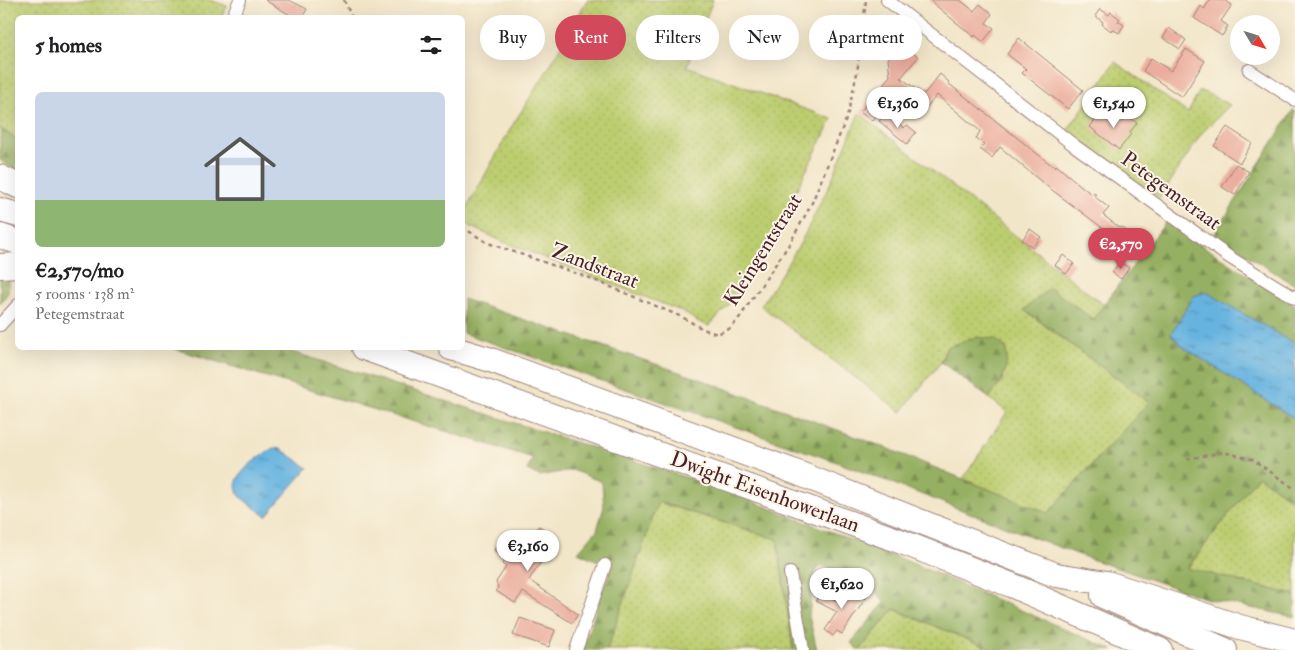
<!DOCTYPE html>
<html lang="en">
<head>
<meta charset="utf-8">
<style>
  :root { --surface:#fff; --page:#f6f6f6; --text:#202124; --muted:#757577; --accent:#d1495b }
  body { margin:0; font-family:"IM FELL Double Pica",serif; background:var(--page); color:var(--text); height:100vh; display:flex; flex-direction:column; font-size:19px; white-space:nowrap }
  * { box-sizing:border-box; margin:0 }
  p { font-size:16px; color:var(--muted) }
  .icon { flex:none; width:28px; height:28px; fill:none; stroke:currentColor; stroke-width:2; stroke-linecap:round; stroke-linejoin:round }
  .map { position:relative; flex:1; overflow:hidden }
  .sheet { position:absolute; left:15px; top:15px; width:450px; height:335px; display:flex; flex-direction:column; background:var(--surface); border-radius:8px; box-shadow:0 5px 20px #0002 }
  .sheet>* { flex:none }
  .top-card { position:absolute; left:480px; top:15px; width:475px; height:45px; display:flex; gap:10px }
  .needle { width:32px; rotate:128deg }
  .controls { position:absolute; left:1230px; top:15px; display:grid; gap:10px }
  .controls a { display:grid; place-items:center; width:50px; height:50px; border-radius:50%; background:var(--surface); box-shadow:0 5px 20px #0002; font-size:25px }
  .price { position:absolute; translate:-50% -42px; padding:0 11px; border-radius:18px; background:#fff; color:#222; font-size:16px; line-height:32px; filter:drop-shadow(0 1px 2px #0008) }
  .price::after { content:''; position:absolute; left:50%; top:30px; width:15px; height:11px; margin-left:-8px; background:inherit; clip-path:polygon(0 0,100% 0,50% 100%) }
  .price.active { background:var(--accent); color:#fff }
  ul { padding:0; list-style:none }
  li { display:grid; align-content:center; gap:10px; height:265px; padding:0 20px }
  li span { display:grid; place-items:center; height:155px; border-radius:8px; color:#555 }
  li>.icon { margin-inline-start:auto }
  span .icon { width:90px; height:90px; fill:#fffc; stroke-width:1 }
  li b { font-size:21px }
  h2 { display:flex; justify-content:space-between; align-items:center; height:60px; padding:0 20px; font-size:21px }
  .tag { padding:0 18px; border-radius:22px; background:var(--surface); box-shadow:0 5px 20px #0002; font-size:18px; line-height:45px }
  .tag.active { background:var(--accent); color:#fff }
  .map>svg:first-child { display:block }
  .grass { fill:url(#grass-dots); stroke:#83764e }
  .forest { fill:url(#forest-firs); stroke:#706846 }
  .water { fill:url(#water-ripples); stroke:#586986 }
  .building { fill:#ebad9e }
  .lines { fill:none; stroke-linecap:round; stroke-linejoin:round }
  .minor-casing { stroke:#9e827a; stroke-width:14 }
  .motorway-casing { stroke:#9e827a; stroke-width:26 }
  .path { stroke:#9e827a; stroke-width:2.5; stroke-dasharray:4 4; stroke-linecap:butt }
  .minor { stroke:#fff; stroke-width:12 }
  .motorway { stroke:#fff; stroke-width:24 }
  .labels { text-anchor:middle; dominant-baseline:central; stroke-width:4; stroke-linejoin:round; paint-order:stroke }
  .street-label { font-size:21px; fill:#4a1f2b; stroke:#fcf5e5 }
</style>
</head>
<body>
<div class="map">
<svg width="1295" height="650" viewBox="0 0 1295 650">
  <defs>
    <pattern id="grass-dots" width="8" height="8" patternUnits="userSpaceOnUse" patternTransform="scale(1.25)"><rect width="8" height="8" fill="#bccd70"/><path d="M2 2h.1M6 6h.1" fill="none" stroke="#a3b061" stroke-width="1.8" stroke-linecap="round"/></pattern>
    <pattern id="forest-firs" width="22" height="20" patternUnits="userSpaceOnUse" patternTransform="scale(1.25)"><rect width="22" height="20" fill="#95b062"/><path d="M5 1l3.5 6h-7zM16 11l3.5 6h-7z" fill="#7c8f51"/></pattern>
    <pattern id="water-ripples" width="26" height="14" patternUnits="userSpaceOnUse" patternTransform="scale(1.25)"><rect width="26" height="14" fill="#66b3e0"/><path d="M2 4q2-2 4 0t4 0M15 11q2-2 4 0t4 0" fill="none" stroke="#5691b6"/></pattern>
  </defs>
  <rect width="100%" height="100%" fill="#fcf5e5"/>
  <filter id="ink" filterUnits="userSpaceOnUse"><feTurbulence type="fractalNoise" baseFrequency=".02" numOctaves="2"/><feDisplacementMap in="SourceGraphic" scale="10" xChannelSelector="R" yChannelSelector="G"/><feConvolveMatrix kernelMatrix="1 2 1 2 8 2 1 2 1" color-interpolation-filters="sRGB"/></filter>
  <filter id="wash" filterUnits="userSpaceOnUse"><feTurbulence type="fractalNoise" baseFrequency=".0096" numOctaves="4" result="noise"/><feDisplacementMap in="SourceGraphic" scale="20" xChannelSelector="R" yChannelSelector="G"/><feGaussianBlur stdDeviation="1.12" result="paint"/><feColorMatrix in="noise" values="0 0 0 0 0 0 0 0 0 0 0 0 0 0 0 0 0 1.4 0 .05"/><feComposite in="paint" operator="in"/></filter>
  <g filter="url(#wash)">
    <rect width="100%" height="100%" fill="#f2e6c9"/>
    <g class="grass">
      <polygon points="0,0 210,0 227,6 221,17 18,18 17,140 0,128"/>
      <polygon points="587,0 713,0 687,66 832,119 767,249 740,293 709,326 699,322 681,311 506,243 471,227 463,219 463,215 512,126 548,69"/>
      <polygon points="1115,62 1188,113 1200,90 1230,105 1201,134 1160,198 1067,131"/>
      <polygon points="859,113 1104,305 1093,320 1024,310 1149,402 1048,514 963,479 1007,412 989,398 1003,379 947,347 941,362 901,412 761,306 801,242 830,184"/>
      <polygon points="1258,475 1295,502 1295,595 1187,569"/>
      <polygon points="657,502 777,539 793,650 607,650"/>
      <polygon points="893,609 993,650 860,650"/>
    </g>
    <g class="forest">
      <polygon points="1293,110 1295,111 1295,285 1214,235"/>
      <polygon points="0,128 17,140 17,171 0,160"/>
      <polygon points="1166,222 1295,306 1295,344 1206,293 1171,334 1182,346 1295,419 1295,502 1258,476 1187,568 1295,595 1295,617 1208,599 1085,557 834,461 463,333 463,299 694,377 881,446 1048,513 1149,402 1024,310 1050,288 1093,319"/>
      <polygon points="0,279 9,279 8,293 0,303"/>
      <path d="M 976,337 L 995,339 L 1006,348 C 1009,371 1002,380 989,398 L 941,362 L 947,347 Z"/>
      <polygon points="172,348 280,348 710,485 912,563 1113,650 993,650 894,609 860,650 858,650 851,643 885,602 865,578 819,565 813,579 809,616 817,650 793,650 777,539 658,502 607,650 582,650 611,567 578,552 597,530 604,507 602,482 572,470 539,476 527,470 533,458"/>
    </g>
    <g class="water">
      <polygon points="1206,292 1295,344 1295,419 1182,346 1171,334 1194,296"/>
      <path d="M 273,448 L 281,449 L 308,468 L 266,516 C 258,510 248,504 241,497 C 223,479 259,457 273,448 Z"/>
    </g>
    <g id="blocks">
      <g class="building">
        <polygon points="265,0 289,0 307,9 302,18 295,18"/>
        <polygon points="929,0 960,0 974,11 980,4 992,14 986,23 994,28 983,42 975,35 974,37"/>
        <polygon points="1210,0 1224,0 1232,5 1221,21 1228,26 1222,36 1194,18 1201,6 1204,9"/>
        <polygon points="1100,9 1109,15 1111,12 1120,19 1118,21 1124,25 1119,33 1112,29 1111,31 1102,24 1103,22 1095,16"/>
        <polygon points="1169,28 1186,40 1180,49 1163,38"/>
        <polygon points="1019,38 1083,90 1068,109 1022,73 1026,69 1007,54"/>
        <polygon points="901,43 918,57 901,78 922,93 925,93 940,74 949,82 948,83 1054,167 1056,165 1091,194 1095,193 1095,197 1109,208 1103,215 1120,228 1122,227 1133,236 1132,237 1137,242 1125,257 1103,240 1108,232 1044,184 1000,147 992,158 980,149 984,144 976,139 980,131 937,95 922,113 883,84 890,76 888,59"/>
        <polygon points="1186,49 1205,61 1182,97 1143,71 1151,58 1171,71"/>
        <polygon points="867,103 879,112 872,121 860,112"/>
        <polygon points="1103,110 1116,121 1119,118 1123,121 1128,116 1137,123 1130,132 1131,134 1119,150 1090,127"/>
        <polygon points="886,113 904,128 907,125 916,132 907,144 879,121"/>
        <polygon points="1227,127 1252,143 1240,163 1214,146"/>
        <polygon points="1236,164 1249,172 1235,195 1222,187"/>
        <polygon points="1030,229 1041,237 1033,247 1022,240"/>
        <polygon points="1063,255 1074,264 1066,274 1055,265"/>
        <polygon points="1120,262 1129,268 1121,279 1112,272"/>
        <polygon points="539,526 557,538 529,580 578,614 572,623 523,592 515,603 496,591 498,587 496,582 506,567 502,564 506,558 494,550 503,536 524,549"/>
        <polygon points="854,588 867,596 842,634 837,631 833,636 825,630 837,612 816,601 820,592 843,604"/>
        <polygon points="520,618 555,630 549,647 513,635"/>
      </g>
    </g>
  </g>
  <g filter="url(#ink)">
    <use href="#blocks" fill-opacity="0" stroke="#9e827a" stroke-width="1"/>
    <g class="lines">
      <defs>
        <g id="minor">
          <polyline points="887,0 1075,146 1229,257 1295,298"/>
          <polyline points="232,18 240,0"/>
          <polyline points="1249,70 1295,100"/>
          <polyline points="0,325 18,305"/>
          <polyline points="790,573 803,650"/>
          <polyline points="576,650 605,565"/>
        </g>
        <g id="motorway">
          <polyline points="0,177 18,186"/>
          <polyline points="0,210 18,215"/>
          <polyline points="0,236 18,242"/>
          <polyline points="0,266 18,265"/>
          <polyline points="364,348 897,540 1011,585 1160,650"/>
          <polyline points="451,348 488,359 790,470 1056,575 1107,583 1240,627 1295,641"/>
          <polyline points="1103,596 1225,650"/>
        </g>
      </defs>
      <use href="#minor" class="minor-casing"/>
      <use href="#motorway" class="motorway-casing"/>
      <g class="path">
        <polyline points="344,0 352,18"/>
        <polyline points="462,227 488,243 587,277 682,317 703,329 717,334 729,329 740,317 790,243 811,205 847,117 857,73 866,0"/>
        <polyline points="1187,459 1223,452 1252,459 1295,489"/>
      </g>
      <use href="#minor" class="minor"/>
      <use href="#motorway" class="motorway"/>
    </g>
  </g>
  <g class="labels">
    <g class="street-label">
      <text transform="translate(1171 191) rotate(36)">Petegemstraat</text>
      <text transform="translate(763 250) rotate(-58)">Kleingentstraat</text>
      <text transform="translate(595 266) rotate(21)">Zandstraat</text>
      <text transform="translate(765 492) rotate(20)">Dwight Eisenhowerlaan</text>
    </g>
  </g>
</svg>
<div class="controls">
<a><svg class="needle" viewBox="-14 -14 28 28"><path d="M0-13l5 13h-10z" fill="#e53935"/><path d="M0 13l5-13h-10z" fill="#757577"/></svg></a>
</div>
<b class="price" style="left:898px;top:129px">€1,360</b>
<b class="price" style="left:1114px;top:129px">€1,540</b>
<b class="price active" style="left:1121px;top:270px">€2,570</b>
<b class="price" style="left:528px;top:572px">€3,160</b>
<b class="price" style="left:842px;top:610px">€1,620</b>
<div class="top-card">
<a class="tag">Buy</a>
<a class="tag active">Rent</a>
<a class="tag">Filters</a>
<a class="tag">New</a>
<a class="tag">Apartment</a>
</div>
<section class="sheet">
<h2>5 homes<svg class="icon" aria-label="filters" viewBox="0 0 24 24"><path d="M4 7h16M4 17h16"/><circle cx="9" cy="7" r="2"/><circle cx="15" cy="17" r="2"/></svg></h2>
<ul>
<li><span style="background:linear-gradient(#c9d6e8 70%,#8fb573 0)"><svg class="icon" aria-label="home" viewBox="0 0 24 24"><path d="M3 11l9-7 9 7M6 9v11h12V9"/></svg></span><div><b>€2,570/mo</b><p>5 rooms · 138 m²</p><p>Petegemstraat</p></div></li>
</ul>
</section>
</div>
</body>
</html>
